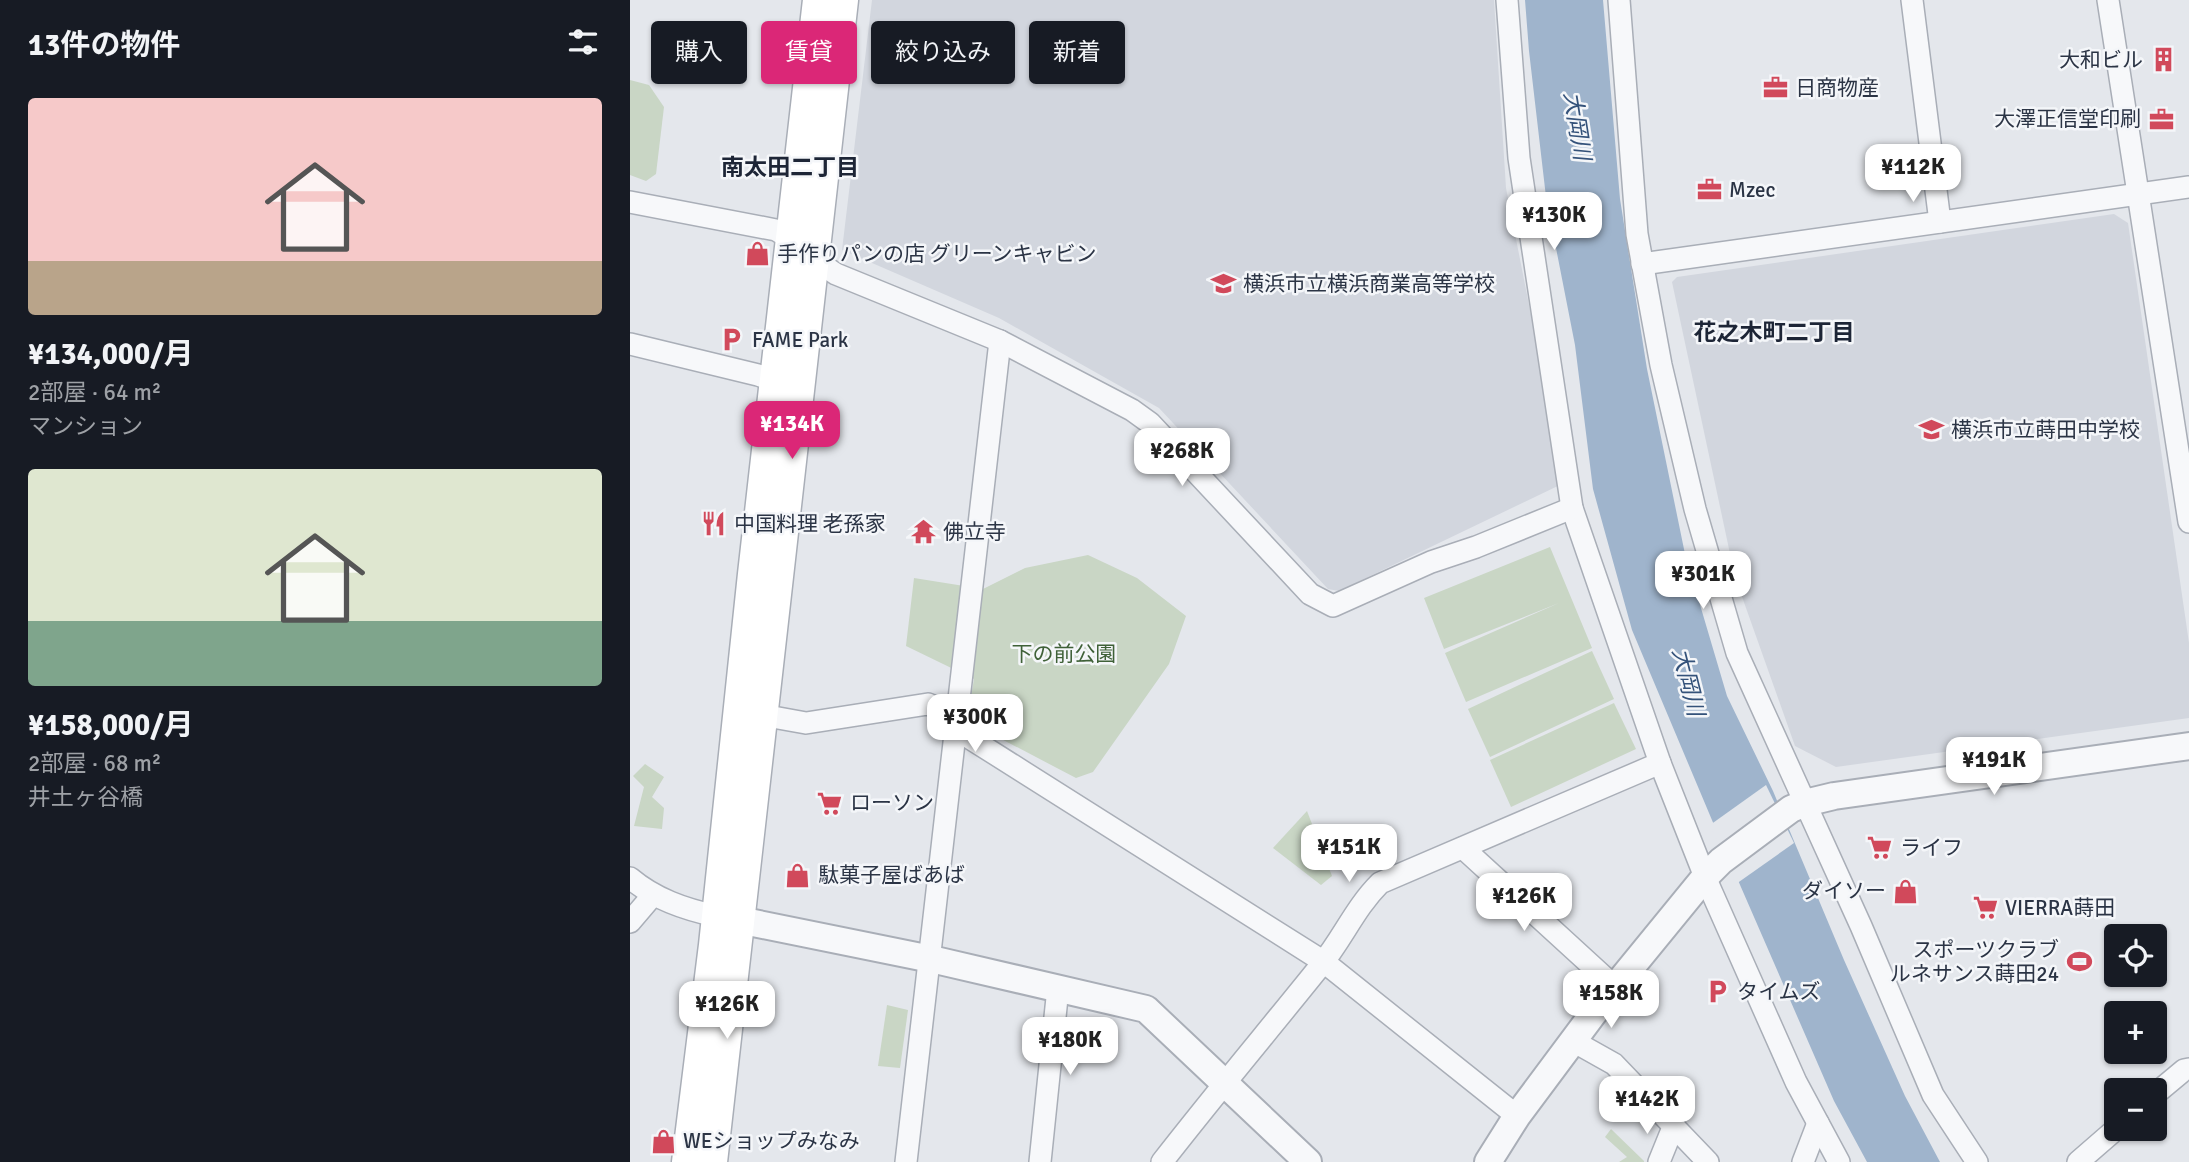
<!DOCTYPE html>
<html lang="ja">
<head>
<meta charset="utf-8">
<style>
  :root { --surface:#171b24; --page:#20242c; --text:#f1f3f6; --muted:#9ea1a6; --accent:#db2777 }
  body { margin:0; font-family:Signika,"Noto Sans JP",sans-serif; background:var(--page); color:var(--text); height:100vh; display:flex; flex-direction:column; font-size:26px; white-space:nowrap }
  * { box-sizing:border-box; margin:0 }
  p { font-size:23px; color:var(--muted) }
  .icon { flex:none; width:38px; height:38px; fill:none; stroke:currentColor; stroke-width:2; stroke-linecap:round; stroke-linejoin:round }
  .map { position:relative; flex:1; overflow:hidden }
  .sheet { display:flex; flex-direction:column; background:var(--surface); width:630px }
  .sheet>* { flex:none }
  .hud { position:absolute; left:21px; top:21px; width:665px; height:63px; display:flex; gap:14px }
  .fabs { position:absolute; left:1474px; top:924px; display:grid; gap:14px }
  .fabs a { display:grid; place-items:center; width:63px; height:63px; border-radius:7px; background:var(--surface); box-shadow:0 2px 5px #0004; font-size:35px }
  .price { position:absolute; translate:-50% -60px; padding:0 16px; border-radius:14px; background:#fff; color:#222; font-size:23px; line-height:46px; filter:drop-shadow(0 2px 4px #0008) }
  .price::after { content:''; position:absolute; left:50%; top:42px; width:21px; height:16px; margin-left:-10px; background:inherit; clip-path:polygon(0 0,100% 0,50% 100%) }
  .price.active { background:var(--accent); color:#fff }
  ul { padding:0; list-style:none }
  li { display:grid; align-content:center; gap:14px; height:371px; padding:0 28px }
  li span { display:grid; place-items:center; height:217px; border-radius:7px; color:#555 }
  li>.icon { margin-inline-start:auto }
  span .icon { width:126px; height:126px; fill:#fffc; stroke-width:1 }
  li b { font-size:30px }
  h2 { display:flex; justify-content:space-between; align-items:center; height:84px; padding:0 28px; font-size:30px }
  .tag { padding:0 24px; border-radius:7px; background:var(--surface); box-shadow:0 2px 5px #0004; font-size:24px; line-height:63px }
  .tag.active { background:var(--accent); color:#fff }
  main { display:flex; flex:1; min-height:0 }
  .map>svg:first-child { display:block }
  .built { fill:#d2d6de }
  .green { fill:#c9d6c5 }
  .water { fill:#9fb4cc }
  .pier { fill:#e4e7ec }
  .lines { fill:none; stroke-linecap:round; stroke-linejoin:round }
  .minor-casing { stroke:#a9aeb7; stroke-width:24 }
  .tertiary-casing { stroke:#a9aeb7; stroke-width:30 }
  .secondary-casing { stroke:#a9aeb7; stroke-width:33 }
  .minor { stroke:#f7f8fa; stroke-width:21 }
  .tertiary { stroke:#f7f8fa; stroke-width:26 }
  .secondary { stroke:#fff; stroke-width:30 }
  .labels { text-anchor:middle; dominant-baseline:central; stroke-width:5; stroke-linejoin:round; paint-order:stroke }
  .poi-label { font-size:21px; fill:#2b3445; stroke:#f4f6f9; text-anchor:start }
  .park-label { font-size:21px; fill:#3f6138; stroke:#f4f6f9 }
  .water-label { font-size:23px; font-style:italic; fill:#34527a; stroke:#f4f6f9 }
  .neighbourhood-label { font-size:23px; font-weight:bold; fill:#1d2536; stroke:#f4f6f9 }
</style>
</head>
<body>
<main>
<section class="sheet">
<h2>13件の物件<svg class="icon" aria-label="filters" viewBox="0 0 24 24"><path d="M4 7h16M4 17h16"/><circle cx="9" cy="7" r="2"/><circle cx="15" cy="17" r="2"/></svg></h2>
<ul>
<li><span style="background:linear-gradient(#f6c9c9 75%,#b9a48a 0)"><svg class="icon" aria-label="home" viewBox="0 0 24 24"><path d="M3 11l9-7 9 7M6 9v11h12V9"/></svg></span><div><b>¥134,000/月</b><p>2部屋 · 64 m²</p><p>マンション</p></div></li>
<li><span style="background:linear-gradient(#dfe7d0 70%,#7fa58c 0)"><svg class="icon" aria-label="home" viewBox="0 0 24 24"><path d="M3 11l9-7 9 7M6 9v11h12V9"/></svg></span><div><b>¥158,000/月</b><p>2部屋 · 68 m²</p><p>井土ヶ谷橋</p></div></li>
</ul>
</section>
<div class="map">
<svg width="1559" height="1162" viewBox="0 0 1559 1162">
  <rect width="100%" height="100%" fill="#e4e7ec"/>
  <g class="built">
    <polygon points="242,0 864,0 876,188 934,483 709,591 698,589 529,408 369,318 212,250"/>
    <polygon points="1484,214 1498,223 1559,643 1559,718 1206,767 1165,746 1105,577 1042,282 1047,277"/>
  </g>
  <g class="green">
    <polygon points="0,80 19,85 34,107 26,174 16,181 0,175"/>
    <polygon points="920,547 962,648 836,702 815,653 929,603 814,649 794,598"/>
    <polygon points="458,555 507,578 556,616 539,664 463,772 446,778 337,721 344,679 276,646 284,578 353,589 395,568"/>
    <polygon points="962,651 984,699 860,757 838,709"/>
    <polygon points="984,703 1006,749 881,807 860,760"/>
    <polygon points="15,764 34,777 22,797 34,808 32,829 4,826 14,787 3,776"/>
    <polygon points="677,811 702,876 691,885 643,848"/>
    <polygon points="257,1005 278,1010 270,1068 248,1066"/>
    <polygon points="981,1129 1014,1161 1014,1162 989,1162 997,1157 975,1137"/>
  </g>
  <polygon class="water" points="895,0 973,0 990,199 1017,369 1055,554 1097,696 1143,791 1214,960 1275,1096 1310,1162 1237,1162 1204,1101 1087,832 1002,630 963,489 945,345 916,197 899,51"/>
  <polygon class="pier" points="1136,785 1164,843 1106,884 1080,825"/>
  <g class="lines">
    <defs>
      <g id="minor">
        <polyline points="877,0 889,158 942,508 1030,763 1075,877 1166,1082 1209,1162"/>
        <polyline points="989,0 1007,234 1031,365 1065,509 1107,653 1231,926 1303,1095 1347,1162"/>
        <polyline points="1282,0 1310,222"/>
        <polyline points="1478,0 1559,522"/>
        <path d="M 0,202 L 146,230 C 168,243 185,261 206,274 L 370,341 L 502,410 L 520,423 L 680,594 L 703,606 L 801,562 L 846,547 L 942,508"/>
        <polyline points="1012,264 1559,187"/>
        <polyline points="0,344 128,375 145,381"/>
        <polyline points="132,715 176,723 298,704 328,717"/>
        <polyline points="327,730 694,962 887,1116"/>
        <polyline points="833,848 985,987"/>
        <path d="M 0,878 C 25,899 54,909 86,916"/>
        <polyline points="0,922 23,895"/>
        <polyline points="943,1041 984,1064 1078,1162"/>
        <polyline points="1524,1095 1554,1070 1559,1069"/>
        <polyline points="276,1162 370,341"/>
        <polyline points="410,1162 428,988"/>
        <path d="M 532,1162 C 584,1095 638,1031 691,965 C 713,938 725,908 750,883 L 1030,763"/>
        <polyline points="1029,1162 1044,1125"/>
        <polyline points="1173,1162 1188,1123"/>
        <polyline points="1448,1162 1486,1129"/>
      </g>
      <g id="tertiary">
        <polyline points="89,916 301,959 516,1009 678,1162"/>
        <polyline points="858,1162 887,1116 963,1014 1075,877 1091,861 1161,809 1175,803 1204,796 1559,746"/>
      </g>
      <g id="secondary">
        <polyline points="57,1162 84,945 123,574 188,0"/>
        <polyline points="82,1162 213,0"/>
      </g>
    </defs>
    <use href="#minor" class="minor-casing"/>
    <use href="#tertiary" class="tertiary-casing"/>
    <use href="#secondary" class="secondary-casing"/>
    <use href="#minor" class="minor"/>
    <use href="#tertiary" class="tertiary"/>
    <use href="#secondary" class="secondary"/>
  </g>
  <defs>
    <symbol id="building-bare" viewBox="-9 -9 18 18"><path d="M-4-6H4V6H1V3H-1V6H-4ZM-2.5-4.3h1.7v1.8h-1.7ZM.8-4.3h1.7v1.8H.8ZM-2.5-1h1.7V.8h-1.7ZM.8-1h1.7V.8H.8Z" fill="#d1495b" stroke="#f4f6f9" stroke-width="2.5" paint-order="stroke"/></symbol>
    <symbol id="office-bare" viewBox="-9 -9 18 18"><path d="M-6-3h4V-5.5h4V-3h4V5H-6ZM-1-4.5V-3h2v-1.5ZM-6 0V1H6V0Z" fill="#d1495b" stroke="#f4f6f9" stroke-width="2.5" paint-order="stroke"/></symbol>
    <symbol id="shop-bare" viewBox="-9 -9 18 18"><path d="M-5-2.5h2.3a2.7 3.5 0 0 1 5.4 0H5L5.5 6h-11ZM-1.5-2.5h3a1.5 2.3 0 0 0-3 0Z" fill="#d1495b" stroke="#f4f6f9" stroke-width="2.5" paint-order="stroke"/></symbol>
    <symbol id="school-bare" viewBox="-9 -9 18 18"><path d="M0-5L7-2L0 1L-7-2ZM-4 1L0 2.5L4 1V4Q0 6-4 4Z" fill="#d1495b" stroke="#f4f6f9" stroke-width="2.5" paint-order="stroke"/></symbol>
    <symbol id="parking-bare" viewBox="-9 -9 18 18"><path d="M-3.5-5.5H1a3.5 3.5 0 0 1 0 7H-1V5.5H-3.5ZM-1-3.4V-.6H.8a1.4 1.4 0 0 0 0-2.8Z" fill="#d1495b" stroke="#f4f6f9" stroke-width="2.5" paint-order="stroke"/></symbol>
    <symbol id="restaurant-bare" viewBox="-9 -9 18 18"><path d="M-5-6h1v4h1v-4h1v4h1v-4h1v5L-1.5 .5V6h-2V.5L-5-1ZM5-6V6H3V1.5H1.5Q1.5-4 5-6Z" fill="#d1495b" stroke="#f4f6f9" stroke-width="2.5" paint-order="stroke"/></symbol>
    <symbol id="temple-bare" viewBox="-9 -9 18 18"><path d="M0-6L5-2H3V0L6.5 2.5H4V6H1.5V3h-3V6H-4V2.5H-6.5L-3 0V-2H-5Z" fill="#d1495b" stroke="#f4f6f9" stroke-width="2.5" paint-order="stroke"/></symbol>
    <symbol id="supermarket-bare" viewBox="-9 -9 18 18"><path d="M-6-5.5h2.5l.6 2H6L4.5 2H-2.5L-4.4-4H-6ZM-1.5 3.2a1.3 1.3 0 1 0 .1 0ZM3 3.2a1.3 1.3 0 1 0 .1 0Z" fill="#d1495b" stroke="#f4f6f9" stroke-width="2.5" paint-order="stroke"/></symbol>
    <symbol id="stadium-bare" viewBox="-9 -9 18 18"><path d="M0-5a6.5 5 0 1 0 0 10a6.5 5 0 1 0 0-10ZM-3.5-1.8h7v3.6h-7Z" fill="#d1495b" stroke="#f4f6f9" stroke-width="2.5" paint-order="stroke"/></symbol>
  </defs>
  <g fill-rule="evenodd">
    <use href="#building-bare" x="1516" y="42" width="35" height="35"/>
    <use href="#office-bare" x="1128" y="70" width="35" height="35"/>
    <use href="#office-bare" x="1514" y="102" width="35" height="35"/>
    <use href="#office-bare" x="1062" y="172" width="35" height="35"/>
    <use href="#shop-bare" x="110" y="236" width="35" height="35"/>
    <use href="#school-bare" x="576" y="266" width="35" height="35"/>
    <use href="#parking-bare" x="84" y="322" width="35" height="35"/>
    <use href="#school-bare" x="1284" y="412" width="35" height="35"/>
    <use href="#restaurant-bare" x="66" y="506" width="35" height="35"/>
    <use href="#temple-bare" x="276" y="514" width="35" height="35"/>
    <use href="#supermarket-bare" x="182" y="786" width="35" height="35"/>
    <use href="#supermarket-bare" x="1232" y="830" width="35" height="35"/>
    <use href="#shop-bare" x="150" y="858" width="35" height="35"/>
    <use href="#shop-bare" x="1258" y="874" width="35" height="35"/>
    <use href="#supermarket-bare" x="1338" y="890" width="35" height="35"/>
    <use href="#stadium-bare" x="1432" y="944" width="35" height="35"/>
    <use href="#parking-bare" x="1070" y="974" width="35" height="35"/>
    <use href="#shop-bare" x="16" y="1124" width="35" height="35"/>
  </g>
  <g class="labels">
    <g class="poi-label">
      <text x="1513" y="60" text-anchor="end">大和ビル</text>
      <text x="1165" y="88">日商物産</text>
      <text x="1511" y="119" text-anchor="end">大澤正信堂印刷</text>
      <text x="1099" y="190">Mzec</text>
      <text x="147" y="254">手作りパンの店 グリーンキャビン</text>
      <text x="613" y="284">横浜市立横浜商業高等学校</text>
      <text x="122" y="340">FAME Park</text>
      <text x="1321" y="430">横浜市立蒔田中学校</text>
      <text x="104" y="524">中国料理 老孫家</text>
      <text x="313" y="532">佛立寺</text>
      <text x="220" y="803">ローソン</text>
      <text x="1270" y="848">ライフ</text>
      <text x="188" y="875">駄菓子屋ばあば</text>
      <text x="1256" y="891" text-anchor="end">ダイソー</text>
      <text x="1375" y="908">VIERRA蒔田</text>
      <text x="1429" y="950" text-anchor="end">スポーツクラブ<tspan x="1429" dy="24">ルネサンス蒔田24</tspan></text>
      <text x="1107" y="992">タイムズ</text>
      <text x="53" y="1141">WEショップみなみ</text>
    </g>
    <g class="park-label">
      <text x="434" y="654">下の前公園</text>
    </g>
    <g class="water-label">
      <text transform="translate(947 126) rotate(81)">大岡川</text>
      <text transform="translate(1058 682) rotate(76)">大岡川</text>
    </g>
    <g class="neighbourhood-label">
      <text x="160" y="167">南太田二丁目</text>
      <text x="1144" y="332">花之木町二丁目</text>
    </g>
  </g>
</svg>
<div class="fabs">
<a><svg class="icon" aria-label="locate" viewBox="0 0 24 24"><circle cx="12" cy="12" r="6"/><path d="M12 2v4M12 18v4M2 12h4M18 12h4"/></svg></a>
<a>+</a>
<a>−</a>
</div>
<b class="price" style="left:1283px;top:204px">¥112K</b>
<b class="price" style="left:924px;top:252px">¥130K</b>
<b class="price active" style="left:162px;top:461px">¥134K</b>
<b class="price" style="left:552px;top:488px">¥268K</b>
<b class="price" style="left:1073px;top:611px">¥301K</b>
<b class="price" style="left:345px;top:754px">¥300K</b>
<b class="price" style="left:1364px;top:797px">¥191K</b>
<b class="price" style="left:719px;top:884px">¥151K</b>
<b class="price" style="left:894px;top:933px">¥126K</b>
<b class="price" style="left:981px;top:1030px">¥158K</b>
<b class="price" style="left:97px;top:1041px">¥126K</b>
<b class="price" style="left:440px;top:1077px">¥180K</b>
<b class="price" style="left:1017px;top:1136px">¥142K</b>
<div class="hud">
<a class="tag">購入</a>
<a class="tag active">賃貸</a>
<a class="tag">絞り込み</a>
<a class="tag">新着</a>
</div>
</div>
</main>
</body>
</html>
